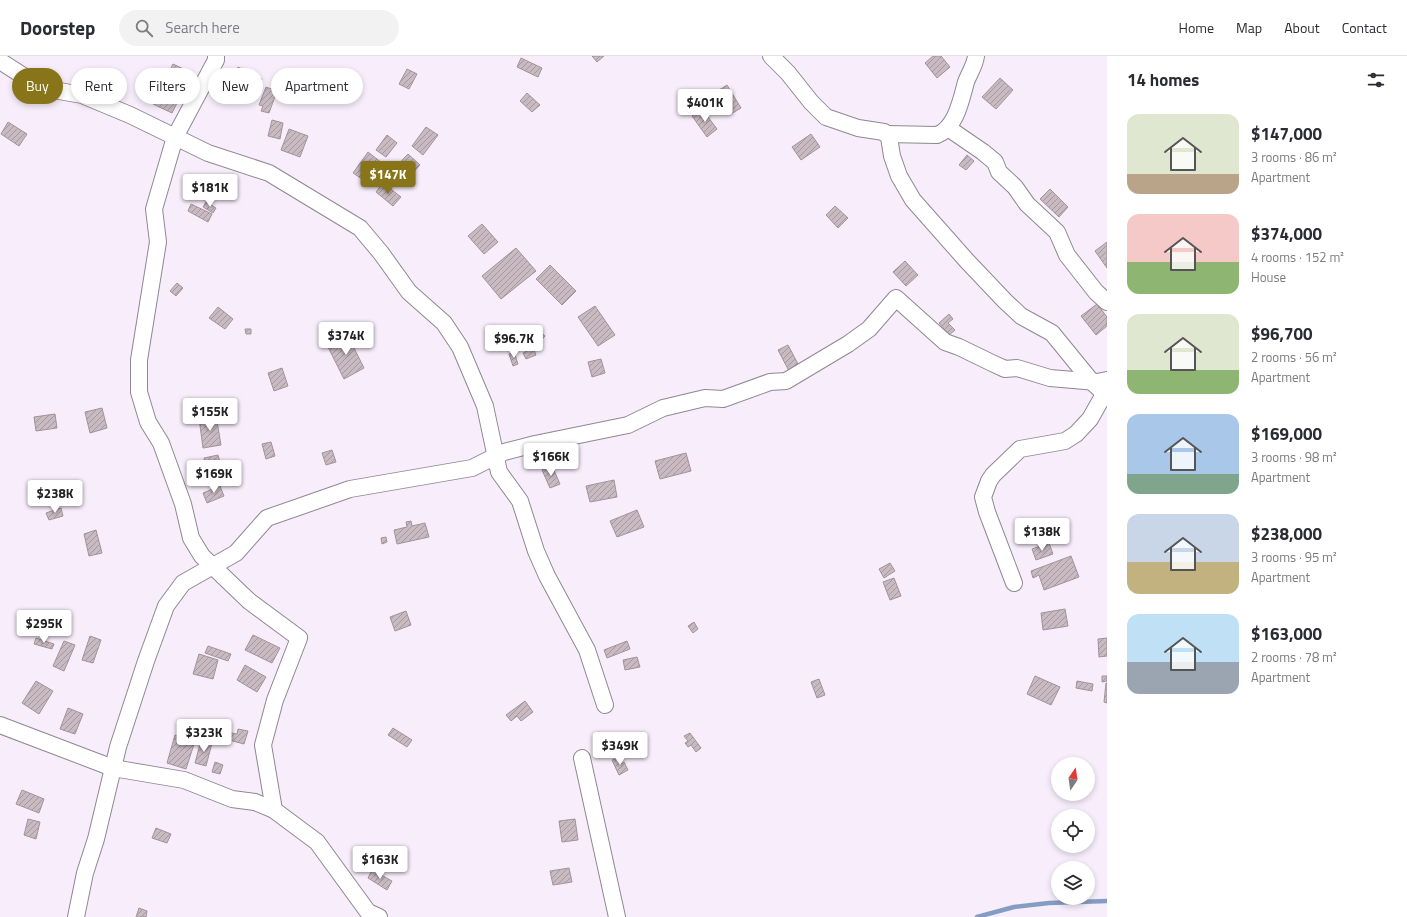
<!DOCTYPE html>
<html lang="en">
<head>
<meta charset="utf-8">
<style>
  :root { --surface:#fff; --page:#f2f2f3; --text:#2b2b33; --muted:#7c7c81; --line:#e1e1e2; --accent:#887519 }
  body { margin:0; font-family:"Titillium Web",sans-serif; background:var(--page); color:var(--text); height:100vh; display:flex; flex-direction:column; font-size:15px; white-space:nowrap }
  * { box-sizing:border-box; margin:0 }
  p { font-size:13px; color:var(--muted) }
  .icon { flex:none; width:22px; height:22px; fill:none; stroke:currentColor; stroke-width:2; stroke-linecap:round; stroke-linejoin:round }
  .map { position:relative; flex:1; overflow:hidden }
  .side { display:flex; flex-direction:column; background:var(--surface); width:300px }
  .side>* { flex:none }
  .guide { position:absolute; left:12px; top:12px; width:380px; height:36px; display:flex; gap:8px }
  .needle { width:26px; rotate:13deg }
  .controls { position:absolute; left:1051px; top:701px; display:grid; gap:8px }
  .controls a { display:grid; place-items:center; width:44px; height:44px; border-radius:50%; background:var(--surface); box-shadow:0 2px 6px #0003; font-size:20px }
  .price { position:absolute; translate:-50% -34px; padding:0 9px; border-radius:4px; background:#fff; color:#222; font-size:13px; line-height:26px; filter:drop-shadow(0 1px 2px #0008) }
  .price::after { content:''; position:absolute; left:50%; top:24px; width:12px; height:9px; margin-left:-6px; background:inherit; clip-path:polygon(0 0,100% 0,50% 100%) }
  .price.on { background:var(--accent); color:#fff }
  ul { padding:0; list-style:none }
  li { display:flex; align-items:center; gap:12px; height:100px; padding:0 20px }
  li span { display:grid; place-items:center; flex:none; width:112px; height:80px; border-radius:12px; color:#555 }
  li>.icon { margin-inline-start:auto }
  span .icon { width:48px; height:48px; fill:#fffc; stroke-width:1 }
  li b { font-size:17px }
  h2 { display:flex; justify-content:space-between; align-items:center; height:48px; padding:0 20px; font-size:17px }
  .tag { padding:0 14px; border-radius:18px; background:var(--surface); box-shadow:0 2px 6px #0003; font-size:14px; line-height:36px }
  .tag.on { background:var(--accent); color:#fff }
  header { display:flex; align-items:center; gap:24px; box-sizing:border-box; height:56px; padding:0 20px; background:var(--surface); border-bottom:1px solid var(--line) }
  header strong { font-size:19px }
  nav { display:flex; gap:22px; margin-inline-start:auto; font-size:14px }
  .search { width:280px; height:36px; background:var(--page); display:flex; align-items:center; gap:10px; box-sizing:border-box; padding:0 14px; border-radius:22px; color:var(--muted); font-size:15px }
  main { display:flex; flex:1; min-height:0 }
  .map>svg:first-child { display:block }
  .lines { fill:none; stroke-linecap:round; stroke-linejoin:round }
  .stream { stroke:#869dc3; stroke-width:4.5 }
  .building { fill:url(#building-hatch); stroke:#a2939b }
  .minor-casing { stroke:#908793; stroke-width:18 }
  .minor { stroke:#fff; stroke-width:16 }
</style>
</head>
<body>
<header>
<strong>Doorstep</strong>
<div class="search"><svg class="icon" aria-label="search" viewBox="0 0 24 24"><circle cx="10" cy="10" r="6"/><path d="M15 15l6 6"/></svg>Search here</div>
<nav><a>Home</a><a>Map</a><a>About</a><a>Contact</a></nav>
</header>
<main>
<div class="map">
<svg width="1107" height="861" viewBox="0 0 1107 861">
  <defs>
    <pattern id="building-hatch" width="6" height="6" patternUnits="userSpaceOnUse"><rect width="6" height="6" fill="#c9bac2"/><path d="M-1 1l2-2M0 6l6-6M5 7l2-2" fill="none" stroke="#a5989f"/></pattern>
  </defs>
  <rect width="100%" height="100%" fill="#f7edfb"/>
  <g class="lines">
    <polyline class="stream" points="977,861 1014,851 1049,847 1107,845"/>
  </g>
  <g class="building">
    <polygon points="592,0 604,0 597,6"/>
    <polygon points="933,0 941,0 950,11 937,22 925,7"/>
    <polygon points="521,2 542,12 538,21 517,11"/>
    <polygon points="173,8 192,17 172,57 153,48"/>
    <polygon points="238,11 262,23 252,44 228,32"/>
    <polygon points="407,13 417,18 409,33 399,28"/>
    <polygon points="1000,22 1013,34 996,53 982,41"/>
    <polygon points="727,29 741,52 729,59 716,36"/>
    <polygon points="266,31 277,35 269,57 261,55 263,50 259,49"/>
    <polygon points="527,37 540,49 532,56 520,45"/>
    <polygon points="702,53 717,73 707,81 692,60"/>
    <polygon points="272,64 283,67 280,83 268,80"/>
    <polygon points="8,66 27,78 19,90 1,78"/>
    <polygon points="426,71 438,79 423,99 412,90"/>
    <polygon points="289,73 308,80 300,101 281,94"/>
    <polygon points="811,78 820,91 801,104 792,91"/>
    <polygon points="387,79 397,87 386,101 376,94"/>
    <polygon points="368,96 382,107 368,127 353,117"/>
    <polygon points="408,98 420,109 401,129 389,118"/>
    <polygon points="967,99 974,105 966,114 959,109"/>
    <polygon points="383,127 401,141 393,150 376,136"/>
    <polygon points="1050,133 1068,151 1059,161 1040,143"/>
    <polygon points="206,146 216,152 213,157 203,151"/>
    <polygon points="191,148 212,158 208,166 188,155"/>
    <polygon points="835,150 848,162 838,172 826,159"/>
    <polygon points="482,168 498,186 484,198 468,180"/>
    <polygon points="1107,186 1107,212 1095,195"/>
    <polygon points="516,192 536,215 501,243 482,220"/>
    <polygon points="905,205 918,219 906,230 893,216"/>
    <polygon points="550,209 576,235 562,249 536,223"/>
    <polygon points="177,227 183,232 176,240 170,235"/>
    <polygon points="1097,248 1107,261 1107,270 1096,279 1081,260"/>
    <polygon points="595,250 615,279 598,290 578,261"/>
    <polygon points="218,251 233,263 225,273 209,262"/>
    <polygon points="949,258 953,263 948,267 955,274 949,279 939,267"/>
    <polygon points="245,273 251,273 251,278 246,278"/>
    <polygon points="540,276 545,280 537,289 532,285"/>
    <polygon points="347,278 364,312 344,323 327,289"/>
    <polygon points="788,289 799,310 789,315 778,294"/>
    <polygon points="533,292 536,299 526,303 523,297"/>
    <polygon points="514,296 518,308 513,310 509,298"/>
    <polygon points="601,303 605,317 592,321 588,306"/>
    <polygon points="282,312 288,330 274,335 268,317"/>
    <polygon points="102,352 107,372 90,377 85,356"/>
    <polygon points="55,358 57,372 36,375 34,361"/>
    <polygon points="216,359 221,389 203,392 199,362"/>
    <polygon points="271,386 275,400 266,403 262,388"/>
    <polygon points="332,394 336,406 326,409 322,397"/>
    <polygon points="686,397 691,415 660,423 655,405"/>
    <polygon points="218,399 222,414 208,418 204,402"/>
    <polygon points="552,410 560,428 550,432 542,414"/>
    <polygon points="614,424 617,441 590,446 586,430"/>
    <polygon points="220,430 224,440 207,447 203,437"/>
    <polygon points="61,452 63,460 49,464 46,457"/>
    <polygon points="637,454 644,471 617,481 610,465"/>
    <polygon points="411,465 412,470 425,467 429,481 397,488 394,474 407,471 406,466"/>
    <polygon points="96,474 102,497 89,500 84,478"/>
    <polygon points="386,481 387,486 382,488 381,482"/>
    <polygon points="1049,487 1053,498 1036,504 1032,493"/>
    <polygon points="1071,500 1079,521 1044,534 1039,519 1033,522 1031,515"/>
    <polygon points="890,507 895,515 884,522 879,513"/>
    <polygon points="894,522 901,540 890,544 883,526"/>
    <polygon points="1065,553 1068,570 1043,574 1041,557"/>
    <polygon points="406,555 411,569 395,575 390,561"/>
    <polygon points="694,566 698,573 693,577 688,570"/>
    <polygon points="253,579 280,592 272,607 245,594"/>
    <polygon points="90,580 101,584 93,607 82,604"/>
    <polygon points="36,582 54,588 52,593 34,588"/>
    <polygon points="1107,582 1107,600 1099,601 1098,583"/>
    <polygon points="64,585 75,589 64,615 53,610"/>
    <polygon points="627,585 630,593 607,602 604,594"/>
    <polygon points="208,590 231,598 228,605 205,597"/>
    <polygon points="199,598 218,604 213,623 193,618"/>
    <polygon points="637,601 640,611 625,614 623,604"/>
    <polygon points="245,609 266,621 257,636 237,624"/>
    <polygon points="1035,620 1060,631 1051,649 1027,638"/>
    <polygon points="1102,620 1107,620 1107,625 1102,626"/>
    <polygon points="819,623 825,639 817,642 811,626"/>
    <polygon points="36,625 53,635 39,658 22,647"/>
    <polygon points="1077,625 1093,628 1092,635 1076,632"/>
    <polygon points="1106,627 1107,627 1107,647 1104,646"/>
    <polygon points="525,645 533,656 521,665 517,660 511,665 506,659"/>
    <polygon points="68,652 83,658 75,678 60,673"/>
    <polygon points="393,672 412,684 407,691 388,679"/>
    <polygon points="238,673 248,675 244,688 225,683 226,676 237,678"/>
    <polygon points="690,677 701,692 696,696 691,689 688,691 685,687 688,685 684,680"/>
    <polygon points="175,679 195,685 186,713 167,707"/>
    <polygon points="201,684 212,687 206,710 195,707"/>
    <polygon points="618,702 621,708 624,706 628,714 619,719 612,704"/>
    <polygon points="215,706 223,709 220,718 212,716"/>
    <polygon points="22,734 44,743 39,757 16,748"/>
    <polygon points="28,763 40,766 36,783 24,779"/>
    <polygon points="575,763 578,784 562,786 559,765"/>
    <polygon points="156,772 171,778 167,787 152,782"/>
    <polygon points="569,812 572,826 553,829 550,815"/>
    <polygon points="372,814 392,825 387,834 368,822"/>
    <polygon points="139,852 147,855 146,861 136,861"/>
  </g>
  <g class="lines">
    <defs>
      <g id="minor">
        <polyline points="216,0 216,4 175,81 154,153 158,186 139,304 139,336 148,366 161,387 183,448 191,482 202,500 249,545 299,582 275,644 263,689 274,754 317,786 368,856 379,861"/>
        <polyline points="771,0 788,17 811,46 826,61 858,72 884,76 889,81 892,100 899,120 913,144 967,205 1005,245 1021,260 1052,277 1092,326 1107,340"/>
        <polyline points="0,5 42,32 82,39 130,59 208,97 269,117 360,172 381,197 409,236 444,267 460,291 485,350 499,416 520,445 536,495 547,520 587,594 605,649"/>
        <polyline points="948,72 983,96 995,106 999,116 1015,131 1027,148 1057,176 1067,199 1096,236 1107,246"/>
        <path d="M 886,78 L 937,79 C 956,72 961,44 966,26 C 969,18 975,9 976,0"/>
        <polyline points="1014,527 987,456 983,441 989,425 993,419 1020,393 1065,385 1076,378 1090,363 1107,333"/>
        <polyline points="0,669 113,712 184,724 232,743 255,746 274,754"/>
        <polyline points="582,702 617,861"/>
        <polyline points="76,861 85,817 96,783 118,691 146,605 166,550 183,527 236,497 267,462 350,433 472,412 504,396 535,388 628,369 663,352 705,342 723,343 770,326 786,325 848,288 869,273 896,242 945,286 959,291 992,307 1005,313 1017,312 1050,322 1097,326 1107,324"/>
      </g>
    </defs>
    <use href="#minor" class="minor-casing"/>
    <use href="#minor" class="minor"/>
  </g>
</svg>
<div class="controls">
<a><svg class="needle" viewBox="-14 -14 28 28"><path d="M0-13l5 13h-10z" fill="#e53935"/><path d="M0 13l5-13h-10z" fill="#7c7c81"/></svg></a>
<a><svg class="icon" aria-label="locate" viewBox="0 0 24 24"><circle cx="12" cy="12" r="6"/><path d="M12 2v4M12 18v4M2 12h4M18 12h4"/></svg></a>
<a><svg class="icon" aria-label="layers" viewBox="0 0 24 24"><path d="M12 4l9 5-9 5-9-5zM3 14l9 5 9-5"/></svg></a>
</div>
<b class="price" style="left:705px;top:67px">$401K</b>
<b class="price on" style="left:388px;top:139px">$147K</b>
<b class="price" style="left:210px;top:152px">$181K</b>
<b class="price" style="left:346px;top:300px">$374K</b>
<b class="price" style="left:514px;top:303px">$96.7K</b>
<b class="price" style="left:210px;top:376px">$155K</b>
<b class="price" style="left:551px;top:421px">$166K</b>
<b class="price" style="left:214px;top:438px">$169K</b>
<b class="price" style="left:55px;top:458px">$238K</b>
<b class="price" style="left:1042px;top:496px">$138K</b>
<b class="price" style="left:44px;top:588px">$295K</b>
<b class="price" style="left:204px;top:697px">$323K</b>
<b class="price" style="left:620px;top:710px">$349K</b>
<b class="price" style="left:380px;top:824px">$163K</b>
<div class="guide">
<a class="tag on">Buy</a>
<a class="tag">Rent</a>
<a class="tag">Filters</a>
<a class="tag">New</a>
<a class="tag">Apartment</a>
</div>
</div>
<section class="side">
<h2>14 homes<svg class="icon" aria-label="filters" viewBox="0 0 24 24"><path d="M4 7h16M4 17h16"/><circle cx="9" cy="7" r="2"/><circle cx="15" cy="17" r="2"/></svg></h2>
<ul>
<li><span style="background:linear-gradient(#dfe7d0 75%,#b9a48a 0)"><svg class="icon" aria-label="home" viewBox="0 0 24 24"><path d="M3 11l9-7 9 7M6 9v11h12V9"/></svg></span><div><b>$147,000</b><p>3 rooms · 86 m²</p><p>Apartment</p></div></li>
<li><span style="background:linear-gradient(#f6c9c9 60%,#8fb573 0)"><svg class="icon" aria-label="home" viewBox="0 0 24 24"><path d="M3 11l9-7 9 7M6 9v11h12V9"/></svg></span><div><b>$374,000</b><p>4 rooms · 152 m²</p><p>House</p></div></li>
<li><span style="background:linear-gradient(#dfe7d0 70%,#8fb573 0)"><svg class="icon" aria-label="home" viewBox="0 0 24 24"><path d="M3 11l9-7 9 7M6 9v11h12V9"/></svg></span><div><b>$96,700</b><p>2 rooms · 56 m²</p><p>Apartment</p></div></li>
<li><span style="background:linear-gradient(#a9c7e8 75%,#7fa58c 0)"><svg class="icon" aria-label="home" viewBox="0 0 24 24"><path d="M3 11l9-7 9 7M6 9v11h12V9"/></svg></span><div><b>$169,000</b><p>3 rooms · 98 m²</p><p>Apartment</p></div></li>
<li><span style="background:linear-gradient(#c9d6e8 60%,#c2b280 0)"><svg class="icon" aria-label="home" viewBox="0 0 24 24"><path d="M3 11l9-7 9 7M6 9v11h12V9"/></svg></span><div><b>$238,000</b><p>3 rooms · 95 m²</p><p>Apartment</p></div></li>
<li><span style="background:linear-gradient(#bfe0f5 60%,#9aa5b1 0)"><svg class="icon" aria-label="home" viewBox="0 0 24 24"><path d="M3 11l9-7 9 7M6 9v11h12V9"/></svg></span><div><b>$163,000</b><p>2 rooms · 78 m²</p><p>Apartment</p></div></li>
</ul>
</section>
</main>
</body>
</html>
